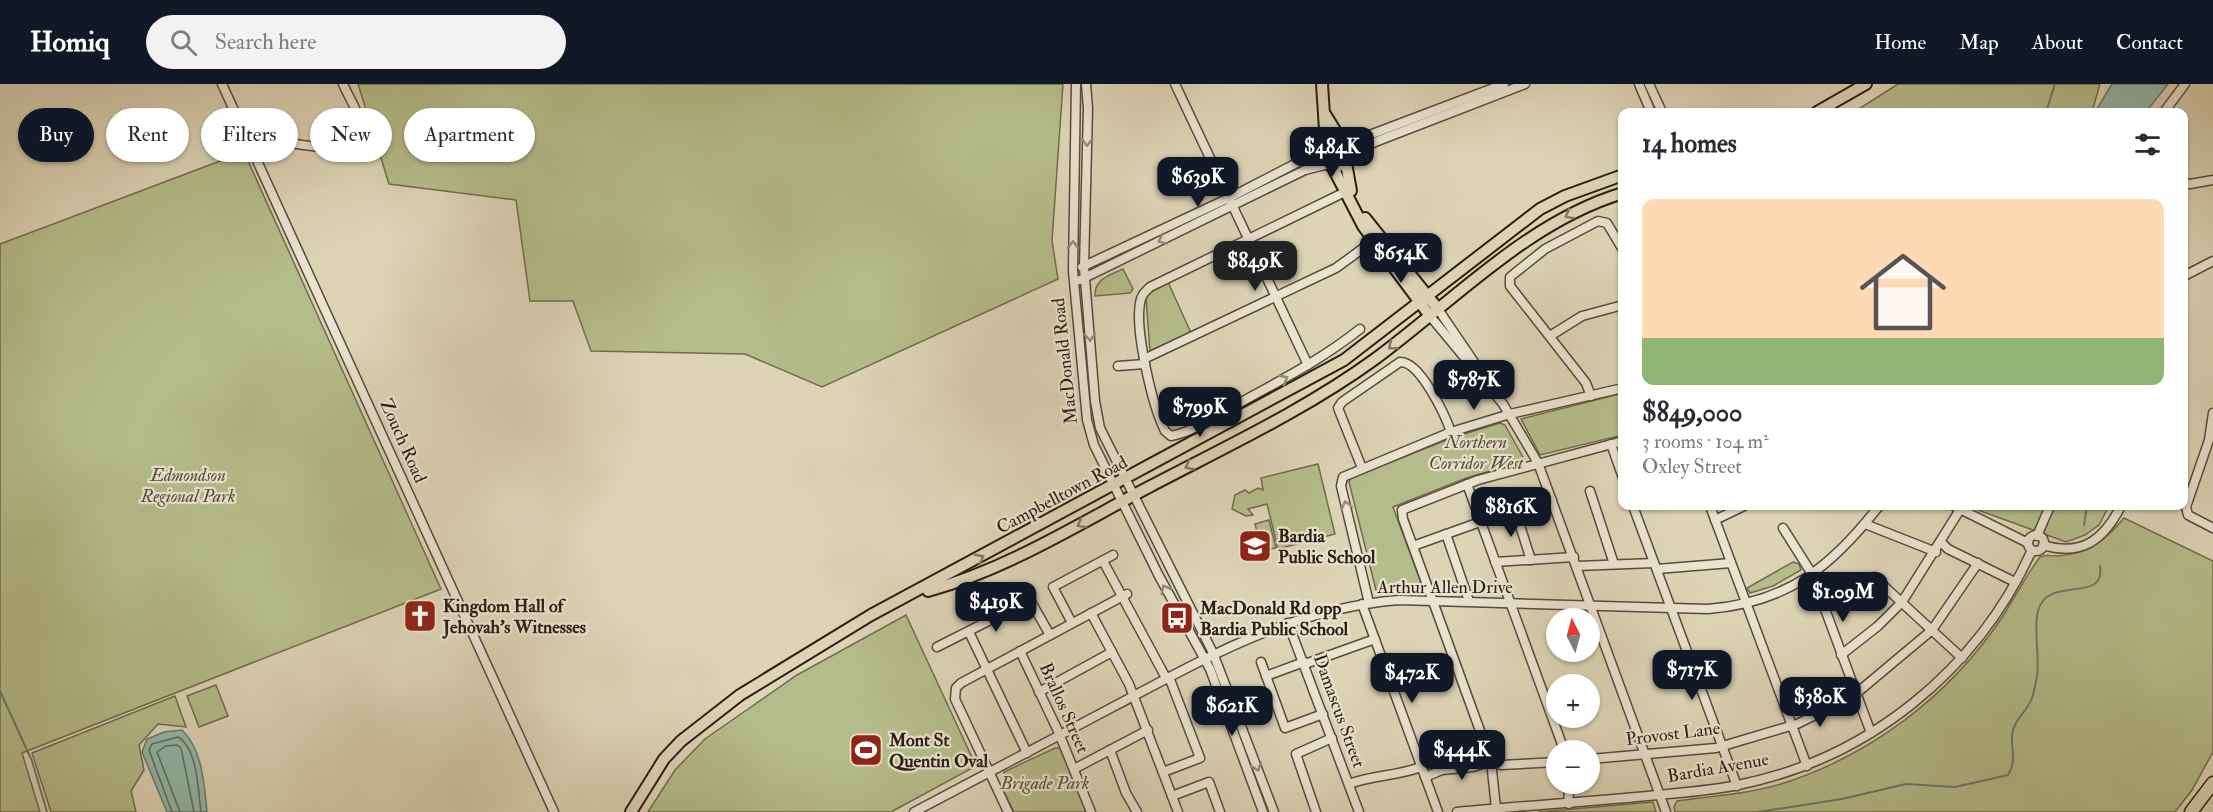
<!DOCTYPE html>
<html lang="en">
<head>
<meta charset="utf-8">
<style>
  :root { --surface:#fff; --page:#f2f2f3; --text:#2b2b33; --muted:#7c7c81; --accent:#111827 }
  body { margin:0; font-family:"IM FELL Double Pica",serif; background:var(--page); color:var(--text); height:100vh; display:flex; flex-direction:column; font-size:22px; white-space:nowrap }
  * { box-sizing:border-box; margin:0 }
  p { font-size:20px; color:var(--muted) }
  .icon { flex:none; width:33px; height:33px; fill:none; stroke:currentColor; stroke-width:2; stroke-linecap:round; stroke-linejoin:round }
  .map { position:relative; flex:1; overflow:hidden }
  .details { position:absolute; left:1618px; top:24px; width:570px; height:402px; display:flex; flex-direction:column; background:var(--surface); border-radius:12px; box-shadow:0 2px 4px #0004 }
  .details>* { flex:none }
  .guide { position:absolute; left:18px; top:24px; width:570px; height:54px; display:flex; gap:12px }
  .needle { width:39px; rotate:354deg }
  .tools { position:absolute; left:1546px; top:524px; display:grid; gap:12px }
  .tools a { display:grid; place-items:center; width:54px; height:54px; border-radius:50%; background:var(--surface); box-shadow:0 2px 4px #0004; font-size:30px }
  .price { position:absolute; translate:-50% -51px; padding:0 14px; border-radius:12px; background:var(--accent); color:#fff; font-size:20px; line-height:39px; filter:drop-shadow(0 2px 3px #0008) }
  .price::after { content:''; position:absolute; left:50%; top:36px; width:18px; height:14px; margin-left:-9px; background:inherit; clip-path:polygon(0 0,100% 0,50% 100%) }
  .price.active { background:#222; color:#fff }
  ul { padding:0; list-style:none }
  li { display:grid; align-content:center; gap:12px; height:318px; padding:0 24px }
  li span { display:grid; place-items:center; height:186px; border-radius:12px; color:#555 }
  li>.icon { margin-inline-start:auto }
  span .icon { width:108px; height:108px; fill:#fffc; stroke-width:1 }
  li b { font-size:26px }
  h2 { display:flex; justify-content:space-between; align-items:center; height:72px; padding:0 24px; font-size:26px }
  .chip { padding:0 21px; border-radius:27px; background:var(--surface); box-shadow:0 2px 4px #0004; font-size:21px; line-height:54px }
  .chip.active { background:var(--accent); color:#fff }
  header { display:flex; align-items:center; gap:36px; box-sizing:border-box; height:84px; padding:0 30px; background:var(--accent); color:#fff }
  header strong { font-size:28px }
  nav { display:flex; gap:33px; margin-inline-start:auto; font-size:21px }
  .search { width:420px; height:54px; background:var(--page); display:flex; align-items:center; gap:15px; box-sizing:border-box; padding:0 21px; border-radius:33px; color:var(--muted); font-size:22px }
  .map>svg:first-child { display:block }
  .green { fill:#b5bc8b; stroke:#706c4e; stroke-width:1.5 }
  .water { fill:#93b8ab; stroke:#6a7a6e; stroke-width:1.5 }
  .lines { fill:none; stroke-linecap:round; stroke-linejoin:round }
  .shore { stroke:#606a5e; stroke-width:1.5 }
  .stream { stroke:#6a7a6e; stroke-width:2 }
  .minor-casing { stroke:#584b3b; stroke-width:11 }
  .major-casing { stroke:#2c1d12; stroke-width:14 }
  .highway-casing { stroke:#2c1d12; stroke-width:15 }
  .minor { stroke:#e9e3d0; stroke-width:8 }
  .major { stroke:#ddd4b6; stroke-width:10 }
  .highway { stroke:#ddd4b6; stroke-width:12 }
  .oneway { stroke:#948a7a }
  .oneway2 { stroke:#847864 }
  .labels { text-anchor:middle; dominant-baseline:central; stroke-width:4.5; stroke-linejoin:round; paint-order:stroke }
  .street-label { font-size:18px; fill:#2c1d12; stroke:#e9e3d0 }
  .park-label { font-size:18px; font-style:italic; fill:#554d36; stroke:#e9e3d0 }
  .poi-label { font-size:18px; font-weight:bold; fill:#2c1d12; stroke:#e9e3d0; text-anchor:start }
</style>
</head>
<body>
<header>
<strong>Homiq</strong>
<div class="search"><svg class="icon" aria-label="search" viewBox="0 0 24 24"><circle cx="10" cy="10" r="6"/><path d="M15 15l6 6"/></svg>Search here</div>
<nav><a>Home</a><a>Map</a><a>About</a><a>Contact</a></nav>
</header>
<div class="map">
<svg width="2213" height="728" viewBox="0 0 2213 728">
  <rect width="100%" height="100%" fill="#ddd4b6"/>
  <filter id="stains"><feTurbulence type="fractalNoise" baseFrequency=".00333" numOctaves="4"/><feColorMatrix values="0 0 0 0 .2 0 0 0 0 .09 0 0 0 0 .02 0 0 0 .5 -.17"/></filter>
  <radialGradient id="worn" r=".72"><stop offset=".6" stop-color="#630" stop-opacity="0"/><stop offset="1" stop-color="#630" stop-opacity=".3"/></radialGradient>
  <g class="green">
    <polygon points="358,0 1063,0 1052,157 1058,195 822,303 745,270 591,267 573,217 530,217 516,116 389,100"/>
    <polygon points="1898,0 2100,0 2092,28 1854,28"/>
    <polygon points="244,68 441,505 22,669 40,728 0,728 0,160"/>
    <path d="M 1123,185 L 1133,205 L 1130,209 L 1095,212 C 1094,195 1110,191 1123,185 Z"/>
    <polygon points="1168,198 1191,249 1150,267 1146,214 1151,207"/>
    <polygon points="1623,309 1623,351 1540,371 1521,335"/>
    <polygon points="1500,339 1505,341 1524,375 1523,378 1469,393 1393,423 1422,501 1415,506 1379,509 1376,506 1349,398 1351,394 1454,353"/>
    <polygon points="1318,380 1335,450 1278,465 1267,420 1248,425 1253,431 1246,432 1232,425 1235,411 1245,406 1249,409 1258,404 1263,406 1261,394"/>
    <polygon points="1967,422 2109,422 2099,441 2085,451 2066,458"/>
    <path d="M 2124,434 L 2213,477 L 2213,668 L 2192,706 L 2175,728 L 1675,728 L 1674,723 L 1677,717 C 1711,712 1748,710 1781,700 C 1870,672 1949,612 2001,535 C 2014,515 2025,493 2040,473 C 2047,470 2050,472 2058,472 C 2087,470 2107,455 2124,434 Z"/>
    <polygon points="1269,436 1276,464 1262,467 1255,440"/>
    <polygon points="1793,478 1799,480 1801,486 1773,502 1750,509 1747,504"/>
    <polygon points="906,531 976,682 891,728 648,728 675,686 705,655 797,591"/>
    <polygon points="216,601 228,632 199,643 187,612"/>
    <polygon points="175,612 186,643 158,640 139,661 144,686 131,707 136,728 51,728 32,669"/>
    <polygon points="1055,664 1061,664 1087,728 1014,728 1001,702 1011,699 1003,692 1004,688"/>
    <polygon points="1653,718 1656,728 1538,728"/>
  </g>
  <g class="water">
    <polygon points="2112,0 2168,0 2146,28 2095,28"/>
    <path d="M 182,646 C 203,666 204,701 207,728 L 167,728 L 142,668 L 147,655 L 164,648 Z"/>
  </g>
  <g class="lines">
    <g class="shore">
      <path d="M 172,728 L 149,666 L 152,660 L 178,653 C 198,665 198,707 201,728"/>
      <polyline points="180,728 157,668 166,662 177,661 181,664 194,728"/>
    </g>
    <g class="stream">
      <polyline points="2046,28 2055,0"/>
      <polyline points="2084,441 2087,422"/>
      <polyline points="0,607 32,677 47,728"/>
      <path d="M 1758,728 L 1842,715 L 1906,700 L 1955,703 L 2008,691 C 2017,677 2011,666 2012,651 C 2014,635 2027,628 2032,614 C 2034,608 2036,598 2037,592 C 2040,570 2033,547 2038,527 C 2047,490 2106,521 2100,482"/>
    </g>
    <defs>
      <g id="minor">
        <polyline points="222,0 554,728"/>
        <polyline points="1076,0 1073,187 1087,336 1094,361 1159,492 1210,585 1263,728"/>
        <polyline points="1086,0 1088,24 1084,183 1095,317 1100,344 1213,569 1274,728"/>
        <polyline points="1175,0 1308,281"/>
        <polyline points="1639,0 1651,28"/>
        <polyline points="1649,0 1662,28"/>
        <polyline points="2164,28 2185,0"/>
        <path d="M 250,58 C 258,58 266,57 274,57 C 296,58 365,79 360,39 C 358,26 348,12 343,0"/>
        <polyline points="1346,60 1504,0"/>
        <polyline points="1350,71 1375,58 1525,0"/>
        <polyline points="2184,99 2190,100 2213,96"/>
        <path d="M 1345,108 L 1150,203 C 1145,208 1141,211 1140,219 C 1135,247 1152,321 1165,347 L 1171,352 C 1193,348 1218,331 1238,320 C 1281,296 1321,276 1360,245"/>
        <polyline points="1082,183 1231,113 1324,65"/>
        <polyline points="2184,192 2213,177"/>
        <polyline points="1080,196 1305,86 1329,80"/>
        <polyline points="1438,225 1476,281"/>
        <polyline points="1430,232 1503,320 1538,379 1666,728"/>
        <polyline points="1550,252 1582,232 1623,221"/>
        <polyline points="1144,275 1336,184 1373,157"/>
        <polyline points="1118,282 1145,280"/>
        <polyline points="1591,312 1586,299 1510,202 1510,193 1545,165 1598,137 1607,139 1623,166"/>
        <polyline points="2213,329 2209,356 2186,423 2188,431 2213,444"/>
        <polyline points="1611,360 1623,394"/>
        <path d="M 1362,384 L 1338,324 L 1342,318 L 1400,278 C 1420,277 1445,331 1451,348"/>
        <polyline points="1467,400 1564,666"/>
        <polyline points="1590,407 1614,480"/>
        <polyline points="1633,422 1737,702"/>
        <polyline points="1710,422 1807,682"/>
        <polyline points="1954,422 2028,459"/>
        <polyline points="1515,426 1531,476"/>
        <polyline points="1480,436 1552,416"/>
        <polyline points="1715,436 1744,422"/>
        <polyline points="1865,440 1936,468"/>
        <polyline points="1783,444 1812,490 1871,649"/>
        <polyline points="1446,450 1469,517"/>
        <circle cx="2036" cy="459" r="8"/>
        <polyline points="2037,452 2050,422"/>
        <polyline points="1941,458 1948,465 2015,498"/>
        <path d="M 2043,461 C 2083,473 2104,455 2121,422"/>
        <polyline points="1413,462 1480,438"/>
        <polyline points="1103,477 1166,594"/>
        <polyline points="1495,478 1574,473"/>
        <polyline points="1577,482 1654,479"/>
        <polyline points="1657,485 1731,479"/>
        <polyline points="1874,493 1962,574"/>
        <polyline points="1369,519 1341,402 1343,393 1451,348 1510,330 1623,304"/>
        <polyline points="1362,520 1438,728"/>
        <polyline points="1091,529 1129,600 1178,728"/>
        <polyline points="1072,539 1053,503 1113,471"/>
        <polyline points="1288,539 1359,728"/>
        <polyline points="969,548 1027,669"/>
        <polyline points="937,563 1030,516 1050,551"/>
        <polyline points="1020,567 1058,647 1091,728"/>
        <polyline points="1841,571 1878,542 1902,518 1961,424"/>
        <polyline points="1261,578 1285,644 1323,630"/>
        <polyline points="1305,580 1375,555"/>
        <polyline points="1266,592 1304,578"/>
        <polyline points="1039,608 1112,568"/>
        <polyline points="1110,666 1126,709 1137,728"/>
        <polyline points="1590,675 1716,664 1797,640 1852,613 1932,546 1978,479"/>
        <polyline points="1074,685 1148,646"/>
        <polyline points="1163,688 1200,674 1169,593"/>
        <polyline points="1425,693 1442,686 1473,683 1491,677 1501,681 1557,678"/>
        <polyline points="1568,699 1569,720"/>
        <path d="M 1349,700 C 1373,691 1397,692 1421,683"/>
        <polyline points="1172,712 1209,698 1220,728"/>
        <polyline points="1496,724 1491,677 1403,435 1402,426 1478,396 1623,357"/>
        <path d="M 914,728 C 980,693 1046,659 1111,624 C 1206,574 1289,525 1399,516 L 1708,525 C 1788,519 1832,482 1879,422"/>
        <polyline points="1008,728 955,615 956,604 961,599 1127,510"/>
        <polyline points="1316,728 1296,670 1332,654"/>
        <path d="M 1457,728 C 1521,722 1584,718 1648,712 C 1677,709 1709,707 1738,701 C 1868,675 1977,587 2032,466"/>
      </g>
      <g id="major">
        <polyline points="1322,0 1326,61"/>
        <polyline points="1817,28 1866,0"/>
        <polyline points="1325,30 1341,56"/>
        <circle cx="1336" cy="69" r="13"/>
        <polyline points="1346,79 1351,107"/>
        <polyline points="1332,82 1363,142 1430,232"/>
        <polyline points="1365,134 1438,225"/>
        <path d="M 928,507 C 1007,485 1077,441 1149,403 C 1225,363 1305,326 1375,275 C 1454,217 1527,138 1623,109"/>
        <polyline points="631,728 664,675 681,657 740,611 871,531 1344,276 1540,125 1565,112 1623,91"/>
      </g>
      <polyline id="highway" points="2191,728 2213,699"/>
    </defs>
    <use href="#minor" class="minor-casing"/>
    <use href="#major" class="major-casing"/>
    <use href="#highway" class="highway-casing"/>
    <use href="#minor" class="minor"/>
    <use href="#major" class="major"/>
    <use href="#highway" class="highway"/>
  </g>
  <defs><path id="oneway-chevron" d="M-2-3.5L2.5 0L-2 3.5" fill="none" stroke-width="1.6" stroke-linecap="round" stroke-linejoin="round" transform="scale(1.5)"/></defs>
  <g class="oneway">
    <use href="#oneway-chevron" transform="translate(1087 58) rotate(92)"/>
    <use href="#oneway-chevron" transform="translate(1162 156) rotate(156)"/>
    <use href="#oneway-chevron" transform="translate(1073 161) rotate(-89)"/>
    <use href="#oneway-chevron" transform="translate(1090 253) rotate(85)"/>
    <use href="#oneway-chevron" transform="translate(1284 295) rotate(-28)"/>
    <use href="#oneway-chevron" transform="translate(1346 421) rotate(-104)"/>
    <use href="#oneway-chevron" transform="translate(1165 505) rotate(-118)"/>
    <use href="#oneway-chevron" transform="translate(1257 683) rotate(70)"/>
  </g>
  <g class="oneway2">
    <use href="#oneway-chevron" transform="translate(1569 131) rotate(151)"/>
    <use href="#oneway-chevron" transform="translate(1392 262) rotate(142)"/>
    <use href="#oneway-chevron" transform="translate(1189 382) rotate(152)"/>
    <use href="#oneway-chevron" transform="translate(1081 440) rotate(151)"/>
    <use href="#oneway-chevron" transform="translate(980 474) rotate(-28)"/>
  </g>
  <defs>
    <symbol id="school-square" viewBox="-11 -11 22 22"><rect x="-9" y="-9" width="18" height="18" rx="4" fill="#8f2418" stroke="#e9e3d0"/><path d="M0-5L7-2L0 1L-7-2ZM-4 1L0 2.5L4 1V4Q0 6-4 4Z" fill="#fff"/></symbol>
    <symbol id="church-square" viewBox="-11 -11 22 22"><rect x="-9" y="-9" width="18" height="18" rx="4" fill="#8f2418" stroke="#e9e3d0"/><path d="M-1.2-6h2.4v3.5h3.3v2.4h-3.3V6h-2.4V-.1h-3.3v-2.4h3.3Z" fill="#fff"/></symbol>
    <symbol id="bus-square" viewBox="-11 -11 22 22"><rect x="-9" y="-9" width="18" height="18" rx="4" fill="#8f2418" stroke="#e9e3d0"/><path d="M-5-6H5V4H4V6H2V4H-2V6H-4V4H-5ZM-3.5-4V0h7V-4ZM-3.5 1.2v1.5H-2V1.2ZM2 1.2v1.5H3.5V1.2Z" fill="#fff"/></symbol>
    <symbol id="stadium-square" viewBox="-11 -11 22 22"><rect x="-9" y="-9" width="18" height="18" rx="4" fill="#8f2418" stroke="#e9e3d0"/><path d="M0-5a6.5 5 0 1 0 0 10a6.5 5 0 1 0 0-10ZM-3.5-1.8h7v3.6h-7Z" fill="#fff"/></symbol>
  </defs>
  <g fill-rule="evenodd">
    <use href="#school-square" x="1236" y="443" width="38" height="38"/>
    <use href="#church-square" x="401" y="513" width="38" height="38"/>
    <use href="#bus-square" x="1158" y="515" width="38" height="38"/>
    <use href="#stadium-square" x="847" y="647" width="38" height="38"/>
  </g>
  <g class="labels">
    <g class="street-label">
      <text transform="translate(1065 277) rotate(-96)">MacDonald Road</text>
      <text transform="translate(403 357) rotate(66)">Zouch Road</text>
      <text transform="translate(1062 411) rotate(-28)">Campbelltown Road</text>
      <text x="1445" y="503">Arthur Allen Drive</text>
      <text transform="translate(1064 624) rotate(66)">Brallos Street</text>
      <text transform="translate(1339 627) rotate(70)">Damascus Street</text>
      <text transform="translate(1673 650) rotate(-7)">Provost Lane</text>
      <text transform="translate(1718 684) rotate(-10)">Bardia Avenue</text>
    </g>
    <g class="park-label">
      <text x="1476" y="358">Northern<tspan x="1476" dy="21">Corridor West</tspan></text>
      <text x="188" y="391">Edmondson<tspan x="188" dy="21">Regional Park</tspan></text>
      <text x="1045" y="699">Brigade Park</text>
    </g>
    <g class="poi-label">
      <text x="1278" y="452">Bardia<tspan x="1278" dy="21">Public School</tspan></text>
      <text x="443" y="522">Kingdom Hall of<tspan x="443" dy="21">Jehovah's Witnesses</tspan></text>
      <text x="1200" y="524">MacDonald Rd opp<tspan x="1200" dy="21">Bardia Public School</tspan></text>
      <text x="889" y="656">Mont St<tspan x="889" dy="21">Quentin Oval</tspan></text>
    </g>
  </g>
  <rect width="100%" height="100%" filter="url(#stains)"/>
  <rect width="100%" height="100%" fill="url(#worn)"/>
</svg>
<div class="tools">
<a><svg class="needle" viewBox="-14 -14 28 28"><path d="M0-13l5 13h-10z" fill="#e53935"/><path d="M0 13l5-13h-10z" fill="#7c7c81"/></svg></a>
<a>+</a>
<a>−</a>
</div>
<b class="price" style="left:1332px;top:94px">$484K</b>
<b class="price" style="left:1198px;top:124px">$639K</b>
<b class="price" style="left:1401px;top:200px">$654K</b>
<b class="price active" style="left:1255px;top:208px">$849K</b>
<b class="price" style="left:1474px;top:327px">$787K</b>
<b class="price" style="left:1200px;top:354px">$799K</b>
<b class="price" style="left:1511px;top:454px">$816K</b>
<b class="price" style="left:1843px;top:539px">$1.09M</b>
<b class="price" style="left:996px;top:549px">$419K</b>
<b class="price" style="left:1692px;top:617px">$717K</b>
<b class="price" style="left:1412px;top:620px">$472K</b>
<b class="price" style="left:1820px;top:644px">$380K</b>
<b class="price" style="left:1232px;top:653px">$621K</b>
<b class="price" style="left:1462px;top:697px">$444K</b>
<div class="guide">
<a class="chip active">Buy</a>
<a class="chip">Rent</a>
<a class="chip">Filters</a>
<a class="chip">New</a>
<a class="chip">Apartment</a>
</div>
<section class="details">
<h2>14 homes<svg class="icon" aria-label="filters" viewBox="0 0 24 24"><path d="M4 7h16M4 17h16"/><circle cx="9" cy="7" r="2"/><circle cx="15" cy="17" r="2"/></svg></h2>
<ul>
<li><span style="background:linear-gradient(#ffd9b3 75%,#8fb573 0)"><svg class="icon" aria-label="home" viewBox="0 0 24 24"><path d="M3 11l9-7 9 7M6 9v11h12V9"/></svg></span><div><b>$849,000</b><p>3 rooms · 104 m²</p><p>Oxley Street</p></div></li>
</ul>
</section>
</div>
</body>
</html>
